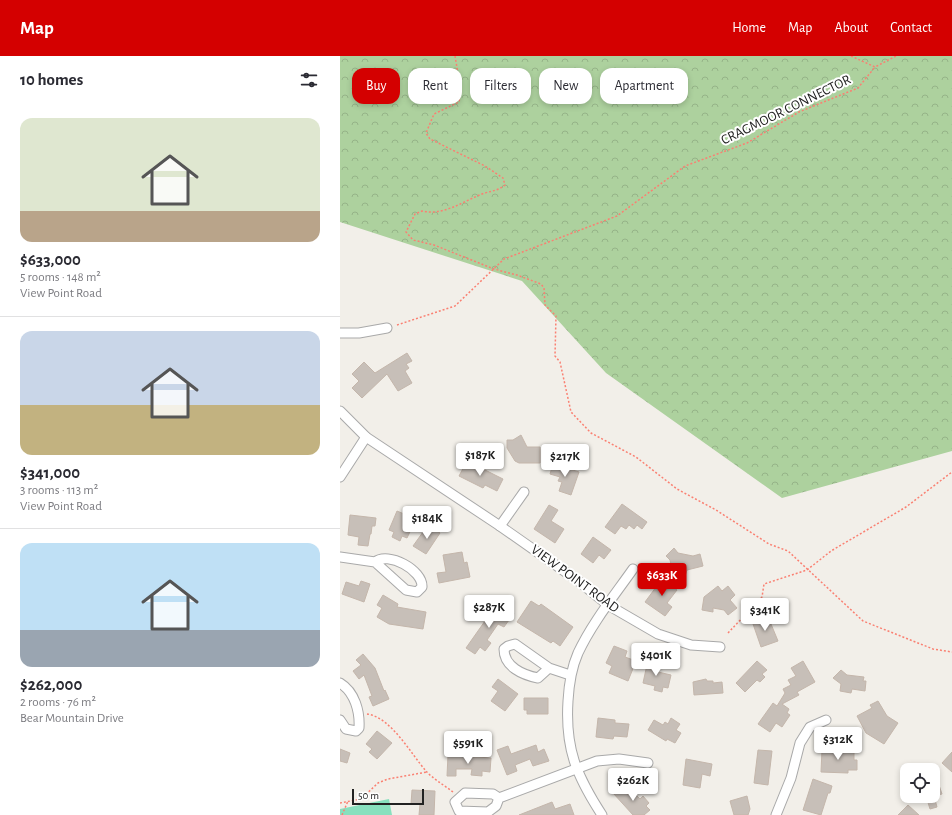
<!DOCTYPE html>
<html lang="en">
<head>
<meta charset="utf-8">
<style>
  :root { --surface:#fff; --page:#f7f7f7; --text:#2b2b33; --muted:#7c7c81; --line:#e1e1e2; --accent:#d40000 }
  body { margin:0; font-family:"Alegreya Sans",sans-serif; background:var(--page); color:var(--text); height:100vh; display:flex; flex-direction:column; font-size:15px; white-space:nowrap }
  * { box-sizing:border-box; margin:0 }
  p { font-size:13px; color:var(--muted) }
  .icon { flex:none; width:22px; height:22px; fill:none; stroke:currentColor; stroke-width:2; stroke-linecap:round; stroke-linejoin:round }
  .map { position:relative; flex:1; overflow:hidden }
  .panel { display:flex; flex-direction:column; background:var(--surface); width:340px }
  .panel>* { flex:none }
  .guide { position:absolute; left:12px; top:12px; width:380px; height:36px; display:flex; gap:8px }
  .fabs { position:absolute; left:560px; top:707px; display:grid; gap:8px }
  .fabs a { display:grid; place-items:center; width:40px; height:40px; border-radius:8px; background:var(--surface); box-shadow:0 2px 6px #0003; font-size:20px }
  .scale { position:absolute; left:12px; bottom:10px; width:72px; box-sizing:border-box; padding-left:4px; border:2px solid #222; border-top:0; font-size:11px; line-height:14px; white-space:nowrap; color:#222; -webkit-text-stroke:3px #fff; paint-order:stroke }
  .price { position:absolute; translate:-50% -34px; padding:0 9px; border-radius:4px; background:#fff; color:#222; font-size:13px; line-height:26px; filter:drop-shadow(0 1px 2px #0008) }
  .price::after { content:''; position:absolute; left:50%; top:24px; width:12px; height:9px; margin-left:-6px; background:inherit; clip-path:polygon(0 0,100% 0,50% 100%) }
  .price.on { background:var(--accent); color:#fff }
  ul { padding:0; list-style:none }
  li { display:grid; align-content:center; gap:8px; height:212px; padding:0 20px }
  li+li { border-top:1px solid var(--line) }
  li span { display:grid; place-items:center; height:124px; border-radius:12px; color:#555 }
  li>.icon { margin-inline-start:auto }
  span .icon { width:72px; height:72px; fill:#fffc; stroke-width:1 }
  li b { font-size:17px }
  h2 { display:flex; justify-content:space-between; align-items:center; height:48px; padding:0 20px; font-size:17px }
  .chip { padding:0 14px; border-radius:12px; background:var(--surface); box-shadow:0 2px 6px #0003; font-size:14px; line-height:36px }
  .chip.on { background:var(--accent); color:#fff }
  header { display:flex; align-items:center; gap:24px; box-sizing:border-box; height:56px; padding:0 20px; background:var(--accent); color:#fff }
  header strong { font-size:19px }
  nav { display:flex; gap:22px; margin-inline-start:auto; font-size:14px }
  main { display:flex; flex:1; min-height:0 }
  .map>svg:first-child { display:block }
  .forest { fill:url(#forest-crowns) }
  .pitch { fill:#88e0be }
  .building { fill:#c7bfb8; stroke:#c4b6ab }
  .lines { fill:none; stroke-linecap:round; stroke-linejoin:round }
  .street-casing { stroke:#a9a9a9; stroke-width:11 }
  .path { stroke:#fa8072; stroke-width:1.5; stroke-dasharray:2 2; stroke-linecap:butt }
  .street { stroke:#fff; stroke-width:9 }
  .labels { text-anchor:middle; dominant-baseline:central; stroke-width:4; stroke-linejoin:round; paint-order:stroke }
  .street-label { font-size:14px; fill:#222; stroke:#fff }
</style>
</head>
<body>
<header>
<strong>Map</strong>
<nav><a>Home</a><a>Map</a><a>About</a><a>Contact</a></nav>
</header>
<main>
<section class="panel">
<h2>10 homes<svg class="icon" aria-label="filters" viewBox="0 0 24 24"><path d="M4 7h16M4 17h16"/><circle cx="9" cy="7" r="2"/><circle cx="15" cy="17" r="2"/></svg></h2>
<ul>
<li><span style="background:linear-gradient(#dfe7d0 75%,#b9a48a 0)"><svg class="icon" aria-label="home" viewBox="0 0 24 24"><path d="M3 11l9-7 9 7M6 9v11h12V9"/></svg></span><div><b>$633,000</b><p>5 rooms · 148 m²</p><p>View Point Road</p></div></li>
<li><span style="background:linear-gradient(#c9d6e8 60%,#c2b280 0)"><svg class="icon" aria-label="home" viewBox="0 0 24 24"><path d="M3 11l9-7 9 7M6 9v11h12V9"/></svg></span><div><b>$341,000</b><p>3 rooms · 113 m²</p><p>View Point Road</p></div></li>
<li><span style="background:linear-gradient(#bfe0f5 70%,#9aa5b1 0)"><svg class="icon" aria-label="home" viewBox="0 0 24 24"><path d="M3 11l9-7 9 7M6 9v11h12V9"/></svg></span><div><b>$262,000</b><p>2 rooms · 76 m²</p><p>Bear Mountain Drive</p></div></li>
</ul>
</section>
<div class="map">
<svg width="612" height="759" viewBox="0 0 612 759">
  <defs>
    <pattern id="forest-crowns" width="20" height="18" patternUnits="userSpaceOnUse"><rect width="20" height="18" fill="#add19e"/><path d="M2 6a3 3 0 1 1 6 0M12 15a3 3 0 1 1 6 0" fill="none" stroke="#95b388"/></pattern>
  </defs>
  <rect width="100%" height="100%" fill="#f2efe9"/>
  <polygon class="forest" points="0,0 612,0 612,395 442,442 266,317 182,225 0,166"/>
  <polygon class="pitch" points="49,743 52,759 0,759 0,753"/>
  <g class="building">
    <polygon points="67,297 72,305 66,308 69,312 65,315 72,327 58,335 47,318 22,342 12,332 19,325 12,318 24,306 35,317"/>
    <polygon points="181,379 187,391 200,391 200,407 179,407 175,405 167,392 167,384 173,384"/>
    <polygon points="127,405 163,423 157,435 145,429 143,432 119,420"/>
    <polygon points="213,408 239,416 231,439 219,435 222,426 218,425 220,421 210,418"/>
    <polygon points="282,448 307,466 302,473 297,469 294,473 289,469 286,473 281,470 275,478 265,471"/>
    <polygon points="209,449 218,454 211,465 224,473 215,487 194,473"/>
    <polygon points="57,455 76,463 67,482 62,480 60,485 52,481 54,476 49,474"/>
    <polygon points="10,459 36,462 35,470 32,470 31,478 30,478 28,490 18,489 19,481 8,479"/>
    <polygon points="88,469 100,477 86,498 73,490"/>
    <polygon points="253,481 271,494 264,503 259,499 253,507 241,498"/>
    <polygon points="334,492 338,497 353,500 360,498 363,510 347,514 345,520 333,517 330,504 326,500"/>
    <polygon points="122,496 124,507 127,506 130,521 99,527 97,517 106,516 103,499"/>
    <polygon points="322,523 337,534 327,547 332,551 325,560 305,546"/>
    <polygon points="21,525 30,528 24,546 2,538 6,526 19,530"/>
    <polygon points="378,530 382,535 388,530 395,539 390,544 397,552 388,559 384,554 373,552 373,556 362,554 364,541"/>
    <polygon points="43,539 58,548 57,551 86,556 83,573 49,568 37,561 42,552 37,549"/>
    <polygon points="191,545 199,550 201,548 233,571 220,590 213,585 211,587 177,566"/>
    <polygon points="162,549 174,557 164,571 158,568 147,584 151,587 145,595 140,591 135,598 126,592 152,555 156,557"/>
    <polygon points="425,560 429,569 431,568 438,585 421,591 412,565"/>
    <polygon points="274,590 287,595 285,601 296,605 288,625 269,617 272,610 266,607"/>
    <polygon points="23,598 35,612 44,635 45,634 49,643 33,650 29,641 32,640 24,619 19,623 13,615 21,609 16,604"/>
    <polygon points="308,604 320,606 318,616 331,619 328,632 323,631 322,636 314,634 315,630 303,627"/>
    <polygon points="417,605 427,614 422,618 425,621 420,626 417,624 405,636 396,627"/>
    <polygon points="463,605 475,626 457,636 459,639 442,648 449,653 447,657 450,659 442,671 436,667 430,676 418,668 433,647 437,650 445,637 443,633 451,629 448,624 456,620 451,612"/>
    <polygon points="501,614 507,619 524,621 523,625 526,625 525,635 512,633 511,637 500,635 501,628 493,622"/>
    <polygon points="158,623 178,638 165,655 151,645 158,635 152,631"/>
    <polygon points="366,623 367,625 373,625 373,627 382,626 383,637 354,639 353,626"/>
    <polygon points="184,642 208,642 208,658 187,658 187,654 184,654"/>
    <polygon points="538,645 547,660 558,667 544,688 526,677 517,660 532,652 530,649"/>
    <polygon points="258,662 275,664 275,667 289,668 287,681 274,680 273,683 256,681"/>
    <polygon points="331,662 340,668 336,674 341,677 335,687 327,683 326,685 308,674 314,664 323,669 325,666 328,668"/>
    <polygon points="37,675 52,687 37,703 29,696 32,693 26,688"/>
    <polygon points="196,689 198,696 204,693 209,705 193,710 190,703 175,709 177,715 167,719 157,694 168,690 171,698"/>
    <polygon points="0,693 10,697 7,707 0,705"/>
    <polygon points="418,694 432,695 428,729 414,727"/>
    <polygon points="482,694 514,695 514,704 517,704 517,714 508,714 508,717 481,716"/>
    <polygon points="612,696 612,716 602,707"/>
    <polygon points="108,699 151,702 150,716 142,715 142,720 131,719 132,713 116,713 116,720 107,720"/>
    <polygon points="346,703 372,708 370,720 362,718 360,732 343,729"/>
    <polygon points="594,714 602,738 594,740 597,751 590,753 586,740 593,740"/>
    <polygon points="473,723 492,730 490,737 488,737 481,759 463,754"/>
    <polygon points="280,730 288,739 292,735 300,743 303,740 309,747 306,750 310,754 304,759 293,759 273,737"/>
    <polygon points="72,734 95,735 94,759 79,759 80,748 71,748"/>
    <polygon points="407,740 410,753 408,759 394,759 390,745"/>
    <polygon points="212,746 215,753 230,748 234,759 179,759"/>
    <polygon points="568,749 579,759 558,759"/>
  </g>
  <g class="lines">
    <defs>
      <g id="street">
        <polyline points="0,277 19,277 47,272"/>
        <polyline points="0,355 26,381 160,470 237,524 268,549 318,578 351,589 380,591"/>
        <polyline points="0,421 26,381"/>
        <polyline points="160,470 184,436"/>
        <path d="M 0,501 L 35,506 L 66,534 L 77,536 L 82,531 C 83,514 48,495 35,506"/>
        <path d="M 209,612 L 198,622 C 183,619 164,611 164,593 L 168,590 L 175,588 L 209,612 L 230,619"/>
        <path d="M 0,627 C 15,636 20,656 19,672 L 16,675 L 6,673 L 0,664"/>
        <polyline points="159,742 156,750 148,756 119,755 115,746 125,737 153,738 159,742 257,705 279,703 308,707"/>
        <path d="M 262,759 C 236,719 225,692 228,645 C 229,627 231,613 238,597 C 252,567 274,540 293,513"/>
        <polyline points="436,759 451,722 460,687 470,671 486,664"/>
      </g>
    </defs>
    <use href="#street" class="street-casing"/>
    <g class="path">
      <path d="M 115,0 L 121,35 L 119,46 L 94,58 L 86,77 L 90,83 L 145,110 L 163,122 L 165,129 C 158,135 150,135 142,138 C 122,146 103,160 82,155 L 75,158 L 66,176 L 73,184 L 94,189 L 154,213 L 177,219 L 201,228 L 204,232 L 205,249 L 216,260 L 215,300 L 220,306 L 231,356 L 251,377 L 296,401 L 337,433 L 376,454 L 429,488 L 448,495 L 523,565 L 593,593 L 612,596"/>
      <polyline points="511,0 535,11 556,0"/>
      <polyline points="57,269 115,250 164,203 277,160 345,110 407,87 459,56 518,32 535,11"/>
      <polyline points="388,577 422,541 424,528 467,514 491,495 566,451 612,416"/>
      <path d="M 27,658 C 51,661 71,698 86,715 C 93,723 104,729 113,736"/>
      <polyline points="0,747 21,743 38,727 48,723 87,716"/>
      <polyline points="2,759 8,745"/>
    </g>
    <use href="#street" class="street"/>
  </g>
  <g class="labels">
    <g class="street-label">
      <text transform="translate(446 54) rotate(-26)">CRAGMOOR CONNECTOR</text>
      <text transform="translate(235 523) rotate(36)">VIEW POINT ROAD</text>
    </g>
  </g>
</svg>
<div class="fabs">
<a><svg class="icon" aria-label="locate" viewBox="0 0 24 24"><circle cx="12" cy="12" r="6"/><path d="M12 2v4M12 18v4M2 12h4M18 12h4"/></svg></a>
</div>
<div class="scale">50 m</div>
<b class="price" style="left:140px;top:421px">$187K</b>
<b class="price" style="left:225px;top:422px">$217K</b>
<b class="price" style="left:87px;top:484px">$184K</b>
<b class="price on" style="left:322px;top:541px">$633K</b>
<b class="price" style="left:149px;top:573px">$287K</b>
<b class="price" style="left:425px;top:576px">$341K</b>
<b class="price" style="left:316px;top:621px">$401K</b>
<b class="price" style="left:498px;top:705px">$312K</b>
<b class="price" style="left:128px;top:709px">$591K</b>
<b class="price" style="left:293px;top:746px">$262K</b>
<div class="guide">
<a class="chip on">Buy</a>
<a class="chip">Rent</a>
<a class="chip">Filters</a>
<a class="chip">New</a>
<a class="chip">Apartment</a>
</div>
</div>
</main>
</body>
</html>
